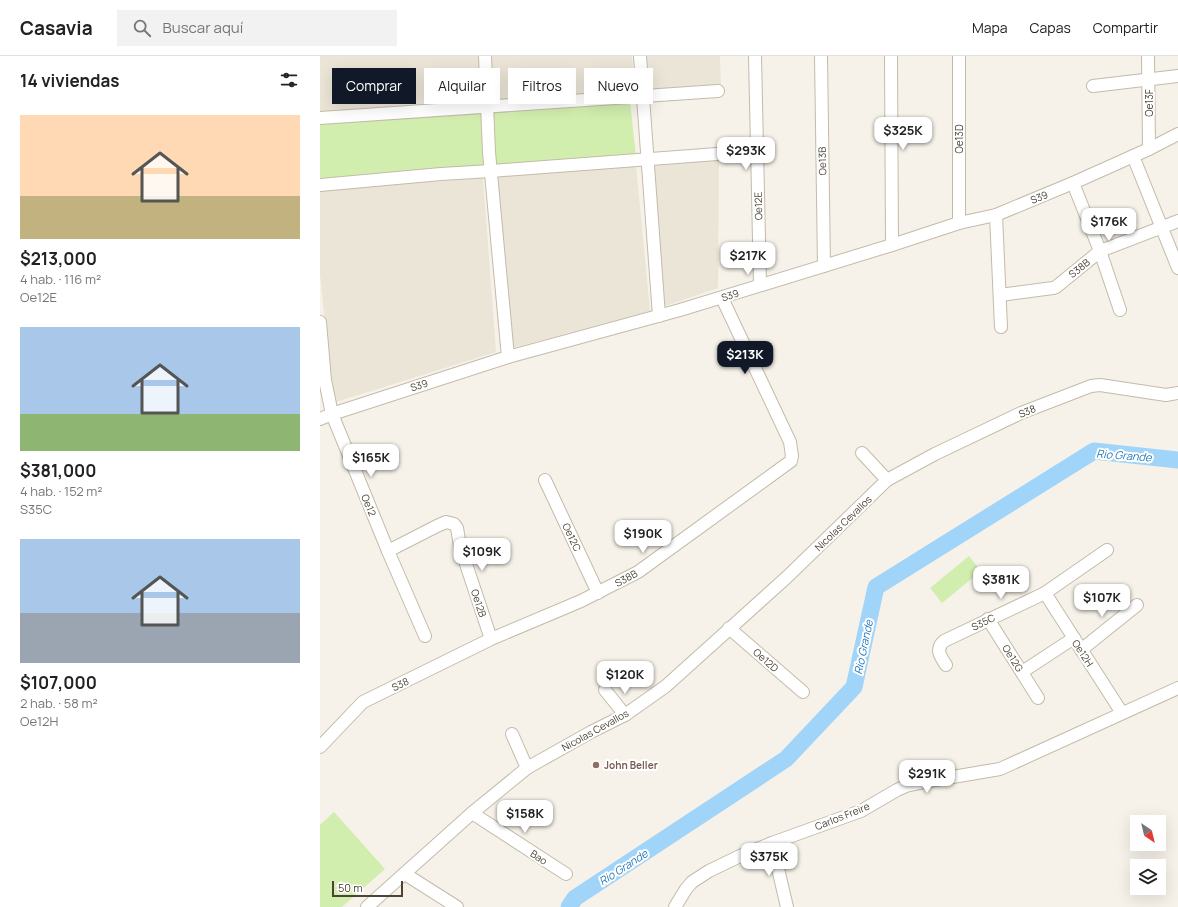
<!DOCTYPE html>
<html lang="es">
<head>
<meta charset="utf-8">
<style>
  :root { --surface:#fff; --page:#f2f2f2; --text:#222; --muted:#767676; --line:#e0e0e0; --accent:#111827 }
  body { margin:0; font-family:Manrope,sans-serif; background:var(--page); color:var(--text); height:100vh; display:flex; flex-direction:column; font-size:15px; white-space:nowrap }
  * { box-sizing:border-box; margin:0 }
  p { font-size:13px; color:var(--muted) }
  .icon { flex:none; width:22px; height:22px; fill:none; stroke:currentColor; stroke-width:2; stroke-linecap:round; stroke-linejoin:round }
  .map { position:relative; flex:1; overflow:hidden }
  .sheet { display:flex; flex-direction:column; background:var(--surface); width:320px }
  .sheet>* { flex:none }
  .banner { position:absolute; left:12px; top:12px; width:380px; height:36px; display:flex; gap:8px }
  .needle { width:26px; rotate:145deg }
  .fabs { position:absolute; left:810px; top:759px; display:grid; gap:8px }
  .fabs a { display:grid; place-items:center; width:36px; height:36px; border-radius:0px; background:var(--surface); box-shadow:0 4px 16px #0002; font-size:20px }
  .scale { position:absolute; left:12px; bottom:10px; width:71px; box-sizing:border-box; padding-left:4px; border:2px solid #4b4336; border-top:0; font-size:11px; line-height:14px; white-space:nowrap; color:#4b4336; -webkit-text-stroke:3px #fff; paint-order:stroke }
  .price { position:absolute; translate:-50% -34px; padding:0 9px; border-radius:8px; background:#fff; color:#222; font-size:13px; line-height:26px; filter:drop-shadow(0 1px 2px #0008) }
  .price::after { content:''; position:absolute; left:50%; top:24px; width:12px; height:9px; margin-left:-6px; background:inherit; clip-path:polygon(0 0,100% 0,50% 100%) }
  .price.current { background:var(--accent); color:#fff }
  ul { padding:0; list-style:none }
  li { display:grid; align-content:center; gap:8px; height:212px; padding:0 20px }
  li span { display:grid; place-items:center; height:124px; border-radius:0px; color:#555 }
  li>.icon { margin-inline-start:auto }
  span .icon { width:72px; height:72px; fill:#fffc; stroke-width:1 }
  li b { font-size:17px }
  h2 { display:flex; justify-content:space-between; align-items:center; height:48px; padding:0 20px; font-size:17px }
  .pill { padding:0 14px; border-radius:0px; background:var(--surface); box-shadow:0 4px 16px #0002; font-size:14px; line-height:36px }
  .pill.current { background:var(--accent); color:#fff }
  header { display:flex; align-items:center; gap:24px; box-sizing:border-box; height:56px; padding:0 20px; background:var(--surface); border-bottom:1px solid var(--line) }
  header strong { font-size:19px }
  nav { display:flex; gap:22px; margin-inline-start:auto; font-size:14px }
  .search { width:280px; height:36px; background:var(--page); display:flex; align-items:center; gap:10px; box-sizing:border-box; padding:0 14px; border-radius:0px; color:var(--muted); font-size:15px }
  main { display:flex; flex:1; min-height:0 }
  .map>svg:first-child { display:block }
  .residential { fill:#ebe5d7 }
  .green { fill:#d1eeae }
  .lines { fill:none; stroke-linecap:round; stroke-linejoin:round }
  .river { stroke:#a0d4f9; stroke-width:17 }
  .minor-casing { stroke:#c3bbaa; stroke-width:14 }
  .minor { stroke:#fff; stroke-width:12 }
  .education-dot { fill:#8d6e63; stroke:#fff; stroke-width:1.5 }
  .labels { text-anchor:middle; dominant-baseline:central; stroke-width:4; stroke-linejoin:round; paint-order:stroke }
  .street-label { font-size:10px; fill:#4b4336; stroke:#fff }
  .education-label { font-size:10px; font-weight:bold; fill:#785e54; stroke:#fff; text-anchor:start }
  .water-label { font-size:11px; font-style:italic; fill:#2179bc; stroke:#fff }
</style>
</head>
<body>
<header>
<strong>Casavia</strong>
<div class="search"><svg class="icon" aria-label="search" viewBox="0 0 24 24"><circle cx="10" cy="10" r="6"/><path d="M15 15l6 6"/></svg>Buscar aquí</div>
<nav><a>Mapa</a><a>Capas</a><a>Compartir</a></nav>
</header>
<main>
<section class="sheet">
<h2>14 viviendas<svg class="icon" aria-label="filters" viewBox="0 0 24 24"><path d="M4 7h16M4 17h16"/><circle cx="9" cy="7" r="2"/><circle cx="15" cy="17" r="2"/></svg></h2>
<ul>
<li><span style="background:linear-gradient(#ffd9b3 65%,#c2b280 0)"><svg class="icon" aria-label="home" viewBox="0 0 24 24"><path d="M3 11l9-7 9 7M6 9v11h12V9"/></svg></span><div><b>$213,000</b><p>4 hab. · 116 m²</p><p>Oe12E</p></div></li>
<li><span style="background:linear-gradient(#a9c7e8 70%,#8fb573 0)"><svg class="icon" aria-label="home" viewBox="0 0 24 24"><path d="M3 11l9-7 9 7M6 9v11h12V9"/></svg></span><div><b>$381,000</b><p>4 hab. · 152 m²</p><p>S35C</p></div></li>
<li><span style="background:linear-gradient(#a9c7e8 60%,#9aa5b1 0)"><svg class="icon" aria-label="home" viewBox="0 0 24 24"><path d="M3 11l9-7 9 7M6 9v11h12V9"/></svg></span><div><b>$107,000</b><p>2 hab. · 58 m²</p><p>Oe12H</p></div></li>
</ul>
</section>
<div class="map">
<svg width="858" height="851" viewBox="0 0 858 851">
  <rect width="100%" height="100%" fill="#f6f2e9"/>
  <g class="residential">
    <polygon points="0,0 158,0 163,48 0,60"/>
    <polygon points="169,0 312,0 315,38 172,48"/>
    <polygon points="322,0 400,0 401,33 325,39"/>
    <polygon points="399,103 398,232 342,251 331,108"/>
    <polygon points="316,109 330,255 189,293 174,119"/>
    <polygon points="163,122 176,296 13,347 0,218 0,134"/>
  </g>
  <g class="green">
    <polygon points="310,45 316,101 174,109 172,54"/>
    <polygon points="163,55 165,110 0,124 0,67"/>
    <polygon points="649,500 661,515 622,547 610,532"/>
    <polygon points="14,756 65,813 22,851 0,851 0,769"/>
  </g>
  <g class="lines">
    <polyline class="river" points="249,851 255,842 466,703 534,631 556,531 774,395 858,404"/>
    <defs>
      <g id="minor">
        <polyline points="165,0 169,96 188,301"/>
        <polyline points="320,0 339,260"/>
        <polyline points="435,0 440,229"/>
        <polyline points="501,0 504,210"/>
        <polyline points="571,0 572,189"/>
        <polyline points="639,0 639,167"/>
        <polyline points="828,0 829,93"/>
        <polyline points="773,30 858,20"/>
        <polyline points="0,62 398,35"/>
        <polyline points="813,100 858,212"/>
        <polyline points="753,127 780,195 800,254"/>
        <polyline points="0,129 121,118 171,115 397,98"/>
        <polyline points="676,159 681,271"/>
        <polyline points="680,239 733,232 736,231 780,195 858,165"/>
        <polyline points="0,266 5,324 12,358 68,495 105,580"/>
        <polyline points="0,363 12,358 188,301 360,254 572,189 639,167 676,159 753,127 829,93 858,78"/>
        <polyline points="542,397 567,424"/>
        <polyline points="225,424 278,537"/>
        <polyline points="68,495 117,470 126,466 134,468 137,472 140,490 171,583"/>
        <polyline points="725,537 802,657"/>
        <polyline points="668,563 718,642"/>
        <polyline points="409,572 483,636"/>
        <polyline points="761,594 817,549"/>
        <path d="M 626,609 C 620,600 615,593 624,585 L 725,537 L 787,494"/>
        <polyline points="702,616 754,582"/>
        <polyline points="285,634 305,659"/>
        <polyline points="192,678 207,712"/>
        <polyline points="0,691 43,646 171,583 261,545 318,516 471,405 472,400 470,386 402,242"/>
        <polyline points="152,757 246,818"/>
        <polyline points="452,787 467,851"/>
        <polyline points="85,818 137,851"/>
        <polyline points="47,851 152,757 207,712 271,676 305,659 346,630 467,521 567,424 615,398 701,357 771,330 780,329 846,339 858,337"/>
        <polyline points="355,851 366,833 372,826 389,815 420,800 452,787 541,755 577,734 586,730 609,725 680,713 858,632"/>
      </g>
    </defs>
    <use href="#minor" class="minor-casing"/>
    <use href="#minor" class="minor"/>
  </g>
  <circle class="education-dot" cx="276" cy="709" r="4"/>
  <g class="labels">
    <g class="street-label">
      <text transform="translate(829 47) rotate(-90)">Oe13F</text>
      <text transform="translate(639 83) rotate(-90)">Oe13D</text>
      <text transform="translate(502 105) rotate(-91)">Oe13B</text>
      <text transform="translate(719 141) rotate(-22)">S39</text>
      <text transform="translate(438 150) rotate(-91)">Oe12E</text>
      <text transform="translate(759 212) rotate(-39)">S38B</text>
      <text transform="translate(410 239) rotate(-18)">S39</text>
      <text transform="translate(99 329) rotate(-18)">S39</text>
      <text transform="translate(707 355) rotate(-22)">S38</text>
      <text transform="translate(49 449) rotate(68)">Oe12</text>
      <text transform="translate(523 467) rotate(-44)">Nicolas Cevallos</text>
      <text transform="translate(252 481) rotate(65)">Oe12C</text>
      <text transform="translate(306 522) rotate(-29)">S38B</text>
      <text transform="translate(159 547) rotate(72)">Oe12B</text>
      <text transform="translate(663 566) rotate(-26)">S35C</text>
      <text transform="translate(763 597) rotate(57)">Oe12H</text>
      <text transform="translate(693 602) rotate(58)">Oe12G</text>
      <text transform="translate(446 604) rotate(41)">Oe12D</text>
      <text transform="translate(80 628) rotate(-26)">S38</text>
      <text transform="translate(275 674) rotate(-29)">Nicolas Cevallos</text>
      <text transform="translate(522 760) rotate(-22)">Carlos Freire</text>
      <text transform="translate(219 801) rotate(33)">Bao</text>
    </g>
    <g class="education-label">
      <text x="284" y="709">John Beller</text>
    </g>
    <g class="water-label">
      <text transform="translate(804 399) rotate(4)">Rio Grande</text>
      <text transform="translate(543 591) rotate(-78)">Rio Grande</text>
      <text transform="translate(303 811) rotate(-33)">Rio Grande</text>
    </g>
  </g>
</svg>
<div class="fabs">
<a><svg class="needle" viewBox="-14 -14 28 28"><path d="M0-13l5 13h-10z" fill="#e53935"/><path d="M0 13l5-13h-10z" fill="#767676"/></svg></a>
<a><svg class="icon" aria-label="layers" viewBox="0 0 24 24"><path d="M12 4l9 5-9 5-9-5zM3 14l9 5 9-5"/></svg></a>
</div>
<div class="scale">50 m</div>
<b class="price" style="left:583px;top:95px">$325K</b>
<b class="price" style="left:426px;top:115px">$293K</b>
<b class="price" style="left:789px;top:186px">$176K</b>
<b class="price" style="left:428px;top:220px">$217K</b>
<b class="price current" style="left:425px;top:319px">$213K</b>
<b class="price" style="left:51px;top:422px">$165K</b>
<b class="price" style="left:323px;top:498px">$190K</b>
<b class="price" style="left:162px;top:516px">$109K</b>
<b class="price" style="left:681px;top:544px">$381K</b>
<b class="price" style="left:782px;top:562px">$107K</b>
<b class="price" style="left:305px;top:639px">$120K</b>
<b class="price" style="left:607px;top:738px">$291K</b>
<b class="price" style="left:205px;top:778px">$158K</b>
<b class="price" style="left:449px;top:821px">$375K</b>
<div class="banner">
<a class="pill current">Comprar</a>
<a class="pill">Alquilar</a>
<a class="pill">Filtros</a>
<a class="pill">Nuevo</a>
</div>
</div>
</main>
</body>
</html>
